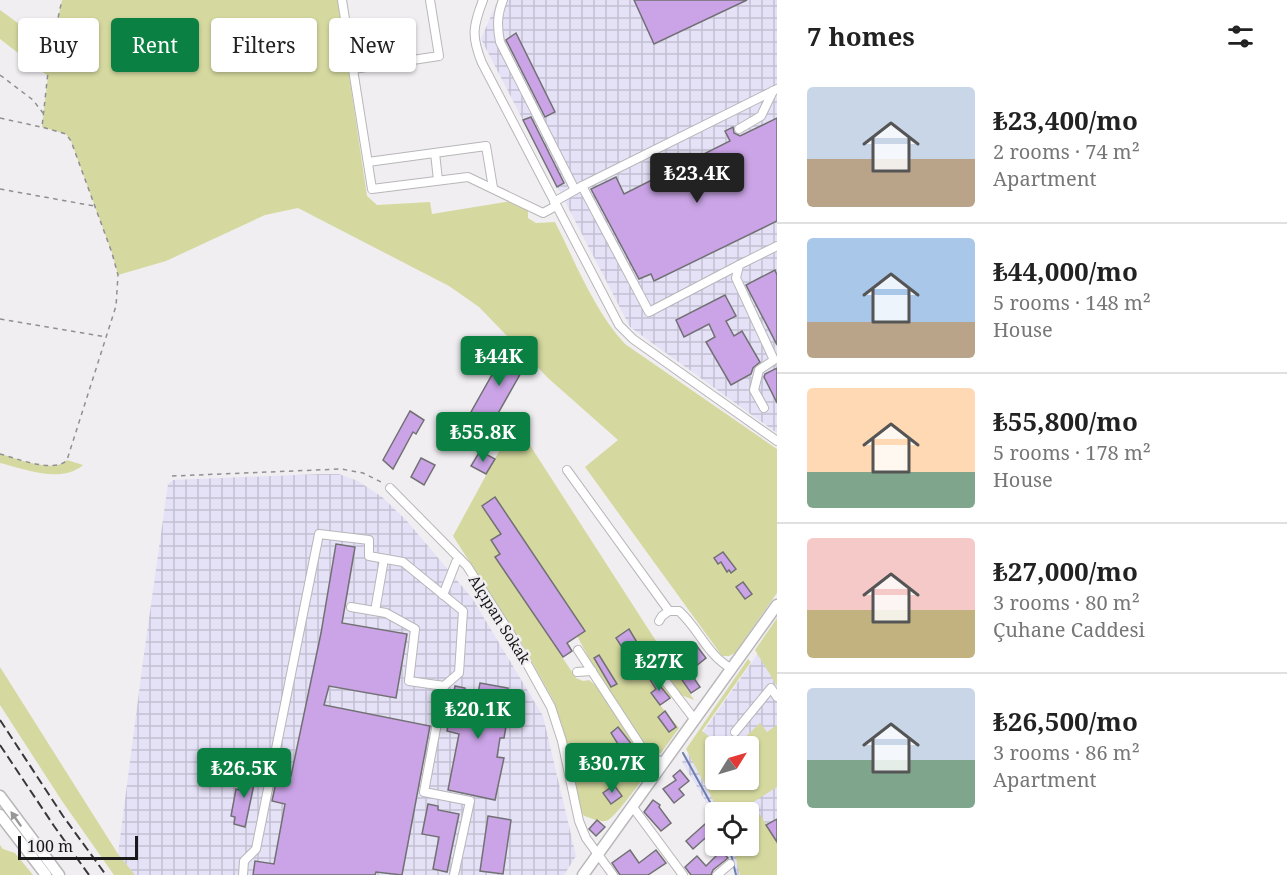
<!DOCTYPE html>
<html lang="en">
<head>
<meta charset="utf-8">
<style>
  :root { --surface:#fff; --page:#f2f2f2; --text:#222; --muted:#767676; --line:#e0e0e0; --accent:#0b8043 }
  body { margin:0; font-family:"Noto Serif",serif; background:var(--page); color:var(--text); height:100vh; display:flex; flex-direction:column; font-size:22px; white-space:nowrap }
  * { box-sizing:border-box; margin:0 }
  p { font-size:20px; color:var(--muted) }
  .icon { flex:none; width:33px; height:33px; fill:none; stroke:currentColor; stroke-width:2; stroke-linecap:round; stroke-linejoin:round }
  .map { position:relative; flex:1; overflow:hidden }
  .panel { display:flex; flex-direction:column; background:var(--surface); width:510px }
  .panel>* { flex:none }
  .guide { position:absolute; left:18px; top:18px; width:570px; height:54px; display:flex; gap:12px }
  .needle { width:39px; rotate:53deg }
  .tools { position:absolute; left:705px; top:736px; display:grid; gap:12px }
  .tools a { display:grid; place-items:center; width:54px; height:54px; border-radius:6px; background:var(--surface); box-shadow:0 2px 4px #0004; font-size:30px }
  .scale { position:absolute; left:18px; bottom:15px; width:120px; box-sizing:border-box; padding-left:6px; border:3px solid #19181a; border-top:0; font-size:16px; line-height:21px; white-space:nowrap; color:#19181a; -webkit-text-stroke:4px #f0eef1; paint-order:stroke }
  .price { position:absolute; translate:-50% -51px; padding:0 14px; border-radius:6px; background:var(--accent); color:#fff; font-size:20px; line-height:39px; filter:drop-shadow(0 2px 3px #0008) }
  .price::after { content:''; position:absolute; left:50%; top:36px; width:18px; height:14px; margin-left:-9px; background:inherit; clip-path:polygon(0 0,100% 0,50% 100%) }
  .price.selected { background:#222; color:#fff }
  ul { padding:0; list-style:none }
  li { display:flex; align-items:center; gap:18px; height:150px; padding:0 30px }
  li+li { border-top:2px solid var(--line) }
  li span { display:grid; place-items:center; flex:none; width:168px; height:120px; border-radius:6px; color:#555 }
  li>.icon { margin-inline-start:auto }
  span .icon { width:72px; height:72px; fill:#fffc; stroke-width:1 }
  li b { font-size:26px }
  h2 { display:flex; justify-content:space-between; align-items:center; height:72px; padding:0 30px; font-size:26px }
  .tag { padding:0 21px; border-radius:6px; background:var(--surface); box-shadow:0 2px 4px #0004; font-size:21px; line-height:54px }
  .tag.selected { background:var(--accent); color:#fff }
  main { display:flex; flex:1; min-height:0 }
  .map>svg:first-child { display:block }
  .industrial { fill:url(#industrial-grid); fill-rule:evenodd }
  .green { fill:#d5d99f }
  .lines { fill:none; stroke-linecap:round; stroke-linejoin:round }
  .stream { stroke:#6a80ae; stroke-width:2 }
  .building { fill:#caa4e6; stroke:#717073; stroke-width:1.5 }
  .minor-casing { stroke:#b8b6b9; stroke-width:10 }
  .major-casing { stroke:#b8b6b9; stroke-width:13 }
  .path { stroke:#908f91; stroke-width:1.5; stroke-dasharray:4.5 4.5; stroke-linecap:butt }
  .minor { stroke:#fff; stroke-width:8 }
  .major { stroke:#fff; stroke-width:10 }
  .rail { stroke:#39373a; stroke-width:2; stroke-dasharray:9 4.5; stroke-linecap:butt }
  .oneway { fill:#989798 }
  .labels { text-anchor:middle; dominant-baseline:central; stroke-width:5; stroke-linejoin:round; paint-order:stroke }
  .street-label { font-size:15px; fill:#19181a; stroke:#f0eef1 }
</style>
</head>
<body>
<main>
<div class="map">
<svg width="777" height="875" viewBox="0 0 777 875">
  <defs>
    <pattern id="industrial-grid" width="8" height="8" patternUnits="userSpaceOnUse" patternTransform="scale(1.5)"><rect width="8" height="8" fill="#e5e1f7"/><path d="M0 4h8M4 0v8" fill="none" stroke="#c4c0d3"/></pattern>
  </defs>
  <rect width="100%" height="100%" fill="#f0eef1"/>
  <g class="industrial">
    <polygon points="498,0 777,0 777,433 630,327 481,39"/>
    <polygon points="320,474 339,474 358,481 382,497 406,520 472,598 543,716 576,856 564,875 135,875 118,854 143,661 168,484 173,480"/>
    <path d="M 777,634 L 777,875 L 736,875 L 729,846 L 748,846 L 748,813 L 716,813 L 715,817 L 682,762 L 771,635 ZM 716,747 L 748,747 L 748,780 L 716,780 Z"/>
  </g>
  <g class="green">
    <path d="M 62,0 L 338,0 L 367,196 L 377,205 L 430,202 L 432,214 L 512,201 L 528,210 L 528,218 L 536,223 L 555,222 C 576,263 593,309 625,344 L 777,449 L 777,593 L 735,653 L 729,656 L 722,656 L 717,649 L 585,467 L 618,440 L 548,378 L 479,307 L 449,286 L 298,208 L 265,215 L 166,261 L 118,275 L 112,253 L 71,141 L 66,134 L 42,127 L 48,76 L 0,39 L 0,10 L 52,48 Z"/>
    <path d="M 515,422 L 694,700 L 681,695 L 667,674 L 654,664 L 643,650 L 639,653 L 673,696 L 660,705 L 679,728 L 661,753 L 656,754 L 647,748 L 595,669 L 577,636 L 585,631 L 495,497 L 482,506 L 501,534 L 491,540 L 500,554 L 496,557 L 576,678 L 583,681 L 589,680 L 598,687 L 636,748 C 640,754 649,758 652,763 L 650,769 C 643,778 614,820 606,821 C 600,822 588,818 583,815 L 579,807 L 563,729 L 553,700 L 521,642 L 453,536 Z"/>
    <path d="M 0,454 C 16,458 54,474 67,460 L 83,465 C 61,484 25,469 0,463 Z"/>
    <polygon points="777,618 777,686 755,650"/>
    <polygon points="748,659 751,662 702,731 721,746 716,747 716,780 748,780 748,747 739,747 741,741 760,723 767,732 777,725 777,787 752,803 777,840 777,875 740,875 733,846 748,846 748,813 720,813 686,749"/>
    <polygon points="0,667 118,854 135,875 114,875 62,801 0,705"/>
    <polygon points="0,845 3,849 15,853 33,875 0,875"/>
  </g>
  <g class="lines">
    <g class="stream">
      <polyline points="683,753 716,813"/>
      <polyline points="729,846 736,875"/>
    </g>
  </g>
  <g class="building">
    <polygon points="634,0 747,0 654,44"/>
    <polygon points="516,33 555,112 545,117 506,40"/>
    <polygon points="531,117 564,183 557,187 523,120"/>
    <polygon points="777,118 777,221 654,281 651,274 639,279 591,189 616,177 624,194 730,141 725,131 733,127 734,133 740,136"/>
    <polygon points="775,270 777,275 777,345 746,285"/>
    <polygon points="725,295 736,316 726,321 734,336 742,331 760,362 753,368 751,374 731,385 706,342 715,337 709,324 684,337 676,320"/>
    <polygon points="506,350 527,362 492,424 471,412"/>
    <polygon points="777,368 777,403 764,377 765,374"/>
    <polygon points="410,411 424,420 416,434 413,432 393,469 383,460"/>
    <polygon points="480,451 495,459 486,474 471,466"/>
    <polygon points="421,458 435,465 424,485 411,477"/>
    <polygon points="495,497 585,631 567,643 572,651 563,657 495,557 500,554 491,540 501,534 482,506"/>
    <polygon points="336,544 355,547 342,623 407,634 396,698 329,686 324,705 430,726 402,875 376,872 375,875 253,875 255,861 274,864 285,804 272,801 278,773 291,776 321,633"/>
    <polygon points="723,552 736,569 731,573 729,570 727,572 721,562 718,564 714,558"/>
    <polygon points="743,582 752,594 745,599 736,587"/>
    <polygon points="629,629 638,644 625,652 616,638"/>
    <polygon points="696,645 706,658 691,670 681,657"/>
    <polygon points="599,655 617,684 611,687 594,658"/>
    <polygon points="691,674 700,687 691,693 682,680"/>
    <polygon points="652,676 670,698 660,705 651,693 656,689 649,678"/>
    <polygon points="480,683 508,688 503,719 507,721 504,738 500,738 497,757 504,758 495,800 448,790 459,734 447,731 455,686 465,688 465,690 478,693"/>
    <polygon points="665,711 676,727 669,732 658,717"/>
    <polygon points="618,727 648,765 639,773 636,769 622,780 615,770 628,760 611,733"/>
    <polygon points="246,768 257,770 245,827 234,824 235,817 231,816 236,789 242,791"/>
    <polygon points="680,770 689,781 679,789 684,795 674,803 663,789 676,780 673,776"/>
    <polygon points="614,785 622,796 611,804 603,793"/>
    <polygon points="653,800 660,805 659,807 671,823 661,831 644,812"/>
    <polygon points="428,804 438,806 438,810 459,814 447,872 433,869 439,837 422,834"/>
    <polygon points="488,816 511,820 503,874 480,871"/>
    <polygon points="777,819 777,842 766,825"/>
    <polygon points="597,820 605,827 596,836 589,829"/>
    <polygon points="705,824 712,832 693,849 686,841"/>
    <polygon points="630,850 639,863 656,850 666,863 648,875 620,875 612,863"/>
    <polygon points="721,851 728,858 713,870 711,875 691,875 685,867 697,856 706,866"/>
  </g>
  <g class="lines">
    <defs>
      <g id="minor">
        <polyline points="342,0 372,189 468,177 543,213 556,206"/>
        <path d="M 483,0 C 473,26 471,36 482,63 L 619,325 L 633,339 L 777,441"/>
        <path d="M 503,0 C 497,15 497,26 500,42 L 575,190"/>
        <polyline points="353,69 439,56 430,0"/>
        <polyline points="739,129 761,116 773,91"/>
        <polyline points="435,153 438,180"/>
        <polyline points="368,162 486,146 493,188"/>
        <polyline points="582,186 777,89"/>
        <polyline points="554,202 582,186 649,312 739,265"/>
        <polyline points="764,408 754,390 759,370 774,360 736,278 739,265 777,246"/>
        <path d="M 567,470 L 669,611 L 679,611 C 700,630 706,654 732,669"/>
        <polyline points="390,488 460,559"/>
        <polyline points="443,595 456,562 460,559 467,566 510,633 551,707 562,741 579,821 586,838 613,875"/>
        <polyline points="351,607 386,613 415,629 409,681 444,686 424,792 470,801 454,875"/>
        <polyline points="375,611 384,559"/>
        <polyline points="659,621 662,616 669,611"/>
        <polyline points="578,650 642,748 654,758 664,763"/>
        <polyline points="644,656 663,678 695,720"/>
        <polyline points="577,672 592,671"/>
        <polyline points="735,732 771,688 777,697"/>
        <polyline points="632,806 683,875"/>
        <polyline points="243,875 244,861 256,849 319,534 369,540 369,556 403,562 463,611 459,673 444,686"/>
        <polyline points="717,875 730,864"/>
      </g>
      <g id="major">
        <polyline points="0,796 59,875"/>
        <polyline points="0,815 46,875"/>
        <polyline points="583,875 777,605"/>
      </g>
    </defs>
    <use href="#minor" class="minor-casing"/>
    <use href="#major" class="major-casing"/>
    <g class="path">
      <polyline points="0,75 33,100 43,113"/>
      <polyline points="0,118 41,127"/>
      <polyline points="0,189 94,206"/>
      <polyline points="0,319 106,337"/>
      <path d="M 0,454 C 16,458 54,474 67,460 L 116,306 L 118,275 L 112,253 L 71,141 L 66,134 L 42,127 L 50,54 L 62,0"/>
      <polyline points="172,476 341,469 363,473 385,484"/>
    </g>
    <use href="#minor" class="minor"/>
    <use href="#major" class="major"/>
    <g class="rail">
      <polyline points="0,720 63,816 106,875"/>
      <polyline points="0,745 54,826 89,875"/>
    </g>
  </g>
  <defs><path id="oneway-solid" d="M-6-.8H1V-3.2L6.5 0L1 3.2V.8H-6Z" transform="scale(1.5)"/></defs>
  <use class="oneway" href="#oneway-solid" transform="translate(16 819) rotate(-125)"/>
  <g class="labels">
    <g class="street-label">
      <text transform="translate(500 619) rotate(58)">Alçıpan Sokak</text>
    </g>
  </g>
</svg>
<div class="tools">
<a><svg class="needle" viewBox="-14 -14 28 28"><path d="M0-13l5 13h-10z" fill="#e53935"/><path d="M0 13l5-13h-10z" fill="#767676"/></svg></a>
<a><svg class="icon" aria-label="locate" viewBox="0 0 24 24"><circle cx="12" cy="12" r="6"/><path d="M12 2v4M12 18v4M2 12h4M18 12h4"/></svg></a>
</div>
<div class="scale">100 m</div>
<b class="price selected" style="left:697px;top:204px">₺23.4K</b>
<b class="price" style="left:499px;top:387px">₺44K</b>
<b class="price" style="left:483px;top:463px">₺55.8K</b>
<b class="price" style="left:659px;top:692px">₺27K</b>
<b class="price" style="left:478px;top:740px">₺20.1K</b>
<b class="price" style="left:612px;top:794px">₺30.7K</b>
<b class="price" style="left:244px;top:799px">₺26.5K</b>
<div class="guide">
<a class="tag">Buy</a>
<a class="tag selected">Rent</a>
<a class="tag">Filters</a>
<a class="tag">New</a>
</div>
</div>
<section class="panel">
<h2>7 homes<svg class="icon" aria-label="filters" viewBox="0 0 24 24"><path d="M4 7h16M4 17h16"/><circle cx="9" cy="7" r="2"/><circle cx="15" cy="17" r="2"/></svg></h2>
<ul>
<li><span style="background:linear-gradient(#c9d6e8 60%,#b9a48a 0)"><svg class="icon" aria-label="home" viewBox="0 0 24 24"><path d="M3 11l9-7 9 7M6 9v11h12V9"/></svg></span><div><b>₺23,400/mo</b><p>2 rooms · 74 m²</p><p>Apartment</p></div></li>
<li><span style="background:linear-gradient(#a9c7e8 70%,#b9a48a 0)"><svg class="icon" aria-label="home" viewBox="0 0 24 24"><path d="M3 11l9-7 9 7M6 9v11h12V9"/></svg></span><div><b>₺44,000/mo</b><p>5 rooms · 148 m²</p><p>House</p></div></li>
<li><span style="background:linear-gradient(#ffd9b3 70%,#7fa58c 0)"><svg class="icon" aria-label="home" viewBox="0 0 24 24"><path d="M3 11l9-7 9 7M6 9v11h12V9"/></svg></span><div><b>₺55,800/mo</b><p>5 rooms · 178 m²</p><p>House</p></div></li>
<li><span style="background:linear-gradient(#f6c9c9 60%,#c2b280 0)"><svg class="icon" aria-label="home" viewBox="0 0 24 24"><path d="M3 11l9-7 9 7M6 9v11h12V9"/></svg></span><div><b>₺27,000/mo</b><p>3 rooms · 80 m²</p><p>Çuhane Caddesi</p></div></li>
<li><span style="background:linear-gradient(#c9d6e8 60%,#7fa58c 0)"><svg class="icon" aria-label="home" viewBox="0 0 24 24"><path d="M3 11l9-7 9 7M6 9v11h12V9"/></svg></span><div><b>₺26,500/mo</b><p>3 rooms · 86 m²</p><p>Apartment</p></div></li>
</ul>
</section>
</main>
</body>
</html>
